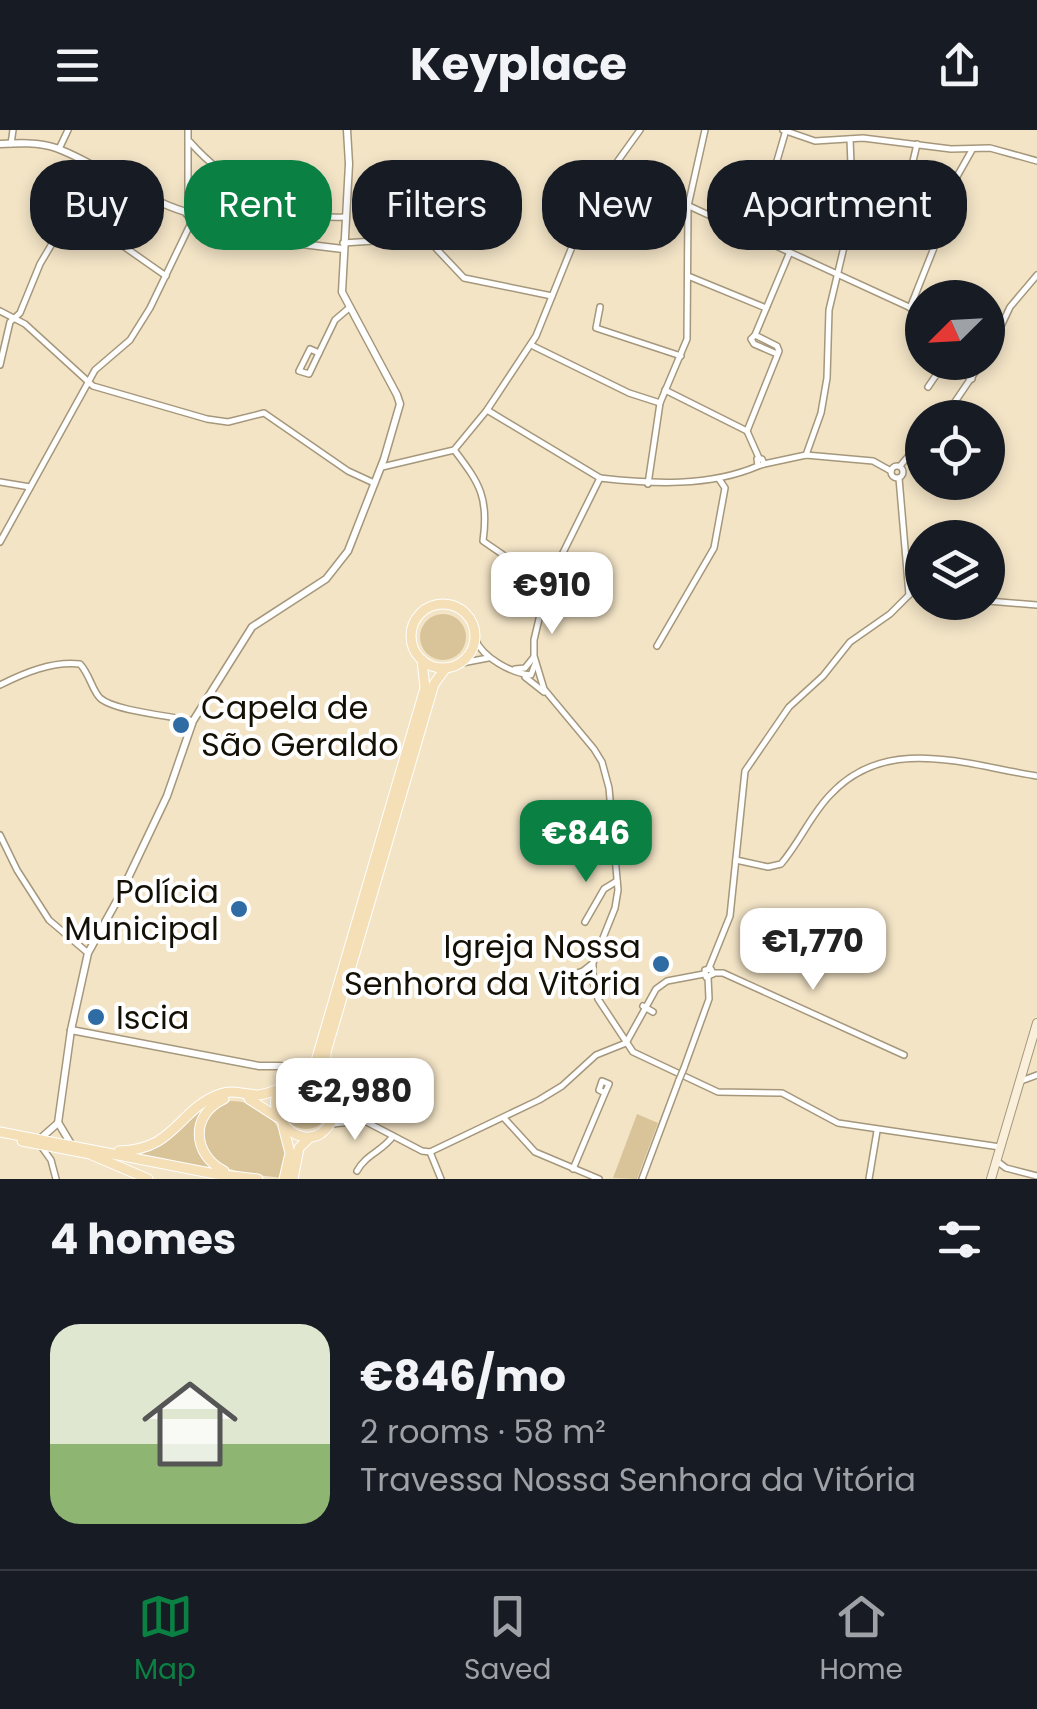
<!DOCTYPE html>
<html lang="en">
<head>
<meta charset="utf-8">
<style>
  :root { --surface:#171b24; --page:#20242c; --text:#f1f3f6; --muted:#9ea1a6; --line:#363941; --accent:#0b8043 }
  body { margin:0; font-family:Poppins,sans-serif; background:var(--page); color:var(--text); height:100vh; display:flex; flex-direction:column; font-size:38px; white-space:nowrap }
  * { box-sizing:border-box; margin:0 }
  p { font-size:32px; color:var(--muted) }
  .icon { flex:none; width:55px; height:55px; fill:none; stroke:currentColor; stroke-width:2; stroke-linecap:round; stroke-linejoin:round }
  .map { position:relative; height:1049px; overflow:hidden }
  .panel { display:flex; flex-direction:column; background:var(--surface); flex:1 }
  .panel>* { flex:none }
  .banner { position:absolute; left:30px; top:30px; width:978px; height:90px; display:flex; gap:20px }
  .needle { width:65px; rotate:246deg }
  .buttons { position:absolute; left:905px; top:150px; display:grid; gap:20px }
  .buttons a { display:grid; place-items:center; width:100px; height:100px; border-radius:50%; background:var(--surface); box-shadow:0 5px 15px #0003; font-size:50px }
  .price { position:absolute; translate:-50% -85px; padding:0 22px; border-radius:20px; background:#fff; color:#222; font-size:32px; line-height:65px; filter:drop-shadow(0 2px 5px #0008) }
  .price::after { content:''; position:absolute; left:50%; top:60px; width:30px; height:22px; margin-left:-15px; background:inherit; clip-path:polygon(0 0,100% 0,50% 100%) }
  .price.active { background:var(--accent); color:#fff }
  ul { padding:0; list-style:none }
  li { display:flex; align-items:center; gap:30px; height:250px; padding:0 50px }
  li+li { border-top:2px solid var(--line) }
  li span { display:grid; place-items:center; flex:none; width:280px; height:200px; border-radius:30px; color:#555 }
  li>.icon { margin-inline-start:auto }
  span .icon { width:120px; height:120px; fill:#fffc; stroke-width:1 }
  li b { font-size:42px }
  h2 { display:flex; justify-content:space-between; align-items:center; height:120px; padding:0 50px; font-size:42px }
  .chip { padding:0 35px; border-radius:40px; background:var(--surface); box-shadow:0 5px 15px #0003; font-size:35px; line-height:90px }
  .chip.active { background:var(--accent); color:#fff }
  header { display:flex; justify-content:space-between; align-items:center; height:130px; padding:0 50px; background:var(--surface); font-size:45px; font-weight:700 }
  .dock { display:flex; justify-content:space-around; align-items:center; height:140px; border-top:2px solid var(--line); background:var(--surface); font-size:28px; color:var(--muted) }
  .dock a { display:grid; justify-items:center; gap:5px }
  .dock .active { color:var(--accent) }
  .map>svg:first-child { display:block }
  .grass { fill:#d9c49a }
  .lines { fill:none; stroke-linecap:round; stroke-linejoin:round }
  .minor-casing { stroke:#a5977b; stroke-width:8 }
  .tertiary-casing { stroke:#a5977b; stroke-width:9 }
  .secondary-casing { stroke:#a5977b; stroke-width:10 }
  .primary-casing { stroke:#fff; stroke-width:11 }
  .minor { stroke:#fff; stroke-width:5 }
  .tertiary { stroke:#fff; stroke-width:6 }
  .secondary { stroke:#f9efdb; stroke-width:8 }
  .primary { stroke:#f4dfb7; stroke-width:9 }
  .minor-bridge-casing { stroke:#a5977b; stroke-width:8; stroke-linecap:butt }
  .minor-bridge { stroke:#fff; stroke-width:5 }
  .poi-dot { fill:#2e6ca3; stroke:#fff; stroke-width:4 }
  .labels { text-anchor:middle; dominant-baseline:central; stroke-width:8; stroke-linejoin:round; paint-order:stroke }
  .poi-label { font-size:32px; fill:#151006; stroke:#fff; text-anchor:start }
</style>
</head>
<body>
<header><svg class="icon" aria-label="menu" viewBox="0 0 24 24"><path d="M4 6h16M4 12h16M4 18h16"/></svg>Keyplace<svg class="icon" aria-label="share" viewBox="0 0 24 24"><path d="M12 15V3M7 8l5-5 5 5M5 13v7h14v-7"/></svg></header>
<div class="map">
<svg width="1037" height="1049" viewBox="0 0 1037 1049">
  <rect width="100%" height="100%" fill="#f3e4c6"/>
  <g class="grass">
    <circle cx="443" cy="507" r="23"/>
    <circle cx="306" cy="975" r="24"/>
    <polygon points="214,970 195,1000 199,1021 212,1039 136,1024 167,1010"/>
    <path d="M 231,971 C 256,970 280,990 285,1015 C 287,1025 283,1038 281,1048 C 264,1045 243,1045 225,1037 C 190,1022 199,982 231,971 Z"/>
    <polygon points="637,984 658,993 637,1049 613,1048"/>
  </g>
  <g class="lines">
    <defs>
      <g id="minor">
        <polyline points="783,0 815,11 863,8 951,19 990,18 1037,31"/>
        <path d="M 190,12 C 225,52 291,91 345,87"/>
        <polyline points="11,14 13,0"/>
        <polyline points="59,19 68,0"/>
        <polyline points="774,41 799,47 795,69 745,58 749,34 774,41 786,0"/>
        <polyline points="689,76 922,183"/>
        <polyline points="188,77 188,0"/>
        <polyline points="848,100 895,108 917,14"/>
        <polyline points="343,113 421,108 431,113 464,148 552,166"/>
        <polyline points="688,146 766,178"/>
        <polyline points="600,177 596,198 681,226"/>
        <polyline points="910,178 947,85 955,50 972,20"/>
        <polyline points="0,181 25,194 93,256 207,289 228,292 264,283 348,341 374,353"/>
        <polyline points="755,205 751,209 754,214 777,224"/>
        <polyline points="531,215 629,263 660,273"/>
        <polygon points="310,219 319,223 309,244 299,241"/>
        <polyline points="319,223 335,190 349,178"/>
        <polyline points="988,224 1010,177 1037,145"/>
        <polyline points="945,233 972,249"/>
        <polyline points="0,235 10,192 20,183 40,134 69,85 96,97 166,146"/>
        <polyline points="928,257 945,232"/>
        <polyline points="665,260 747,301 759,328"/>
        <polyline points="487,280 600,348"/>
        <polyline points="944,288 982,232"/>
        <polyline points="747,301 779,221 777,216 755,205 789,124"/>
        <path d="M 455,321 C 480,354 489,368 483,411 L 547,455"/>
        <polyline points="806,325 821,283 827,248 829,180 848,100 852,60 850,9"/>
        <polyline points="764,334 806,325 873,331 891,341"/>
        <circle cx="897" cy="342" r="6"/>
        <path d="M 758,336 L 764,334 L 762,329 L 757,329 L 758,336 C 709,357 652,354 600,348 L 547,455 L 534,510 L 534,526 L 544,559 L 594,619 L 602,632 L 609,658 L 618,760 L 615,778 L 593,833 L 593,852 L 598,869 L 633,922 L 718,962 L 782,963 L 838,993 L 1000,1017"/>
        <polyline points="900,336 922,310"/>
        <polyline points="382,337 454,320 487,280 536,206 582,92 602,53 640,0"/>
        <polyline points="899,348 909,465"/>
        <polyline points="0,352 30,357"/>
        <polyline points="648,354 660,273 687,209 688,76 705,0"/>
        <polyline points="0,412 95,240 130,210 150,178 190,95 191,87"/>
        <polyline points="988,471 1037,475"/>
        <path d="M 475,509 C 483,528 511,543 531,545 L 535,534"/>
        <polyline points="657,516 714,418 725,358 719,349"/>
        <polyline points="462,533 488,528"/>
        <polyline points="515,539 525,538 533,528"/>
        <polyline points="525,547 544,562"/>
        <path d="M 0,555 C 24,543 52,531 80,534 C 90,545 92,560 100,568 C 114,581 172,586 193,591"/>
        <polyline points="0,705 17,740 49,790 88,823"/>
        <path d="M 736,730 L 768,737 L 781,734 C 800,712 811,684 831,664 C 887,604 966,635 1037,646"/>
        <polyline points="585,792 604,759 617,751"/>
        <polyline points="709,838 730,786 745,641 789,577 823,546 850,512 890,484 909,465"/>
        <polygon points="711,839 713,844 706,847 705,840"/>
        <polyline points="713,843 723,843 904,925"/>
        <polyline points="550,852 583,841 592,834"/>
        <polyline points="643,876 653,882"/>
        <polyline points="626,913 656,859 667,851 704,844"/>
        <polyline points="684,938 709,869 708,847"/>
        <polyline points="1021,951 1037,945"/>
        <polyline points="338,972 359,988 422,1021 430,1022 539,970 562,956 596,925 626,913"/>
        <polyline points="504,988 535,1022 599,1049"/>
        <polyline points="333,994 361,991"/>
        <polyline points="41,1016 51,1030 56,1049"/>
        <polyline points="430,1022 441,1049"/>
        <polyline points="998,1032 1006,1038 1037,1046"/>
        <polyline points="573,1039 605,963 609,954 602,951 599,960 605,963"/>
        <path d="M 357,1041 C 366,1024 383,1021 393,1006"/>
        <polyline points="642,1049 679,950"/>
        <polyline points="869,1049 877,1001"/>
      </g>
      <g id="tertiary">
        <path d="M 0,14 C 18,13 39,12 56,18 C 102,35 139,68 186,82"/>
        <polygon points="189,77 196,80 193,86 187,84"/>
        <polyline points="196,84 269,110 343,119"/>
        <polyline points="71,900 259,936 281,936 302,946"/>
        <polyline points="58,993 71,900 88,823 119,767 167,666 193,591 252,497 326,449 348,421 384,329 400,274 397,265 342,162 349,34 347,0"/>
        <polyline points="59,994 71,1014"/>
        <polyline points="41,1008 58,993"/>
      </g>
      <polyline id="secondary" points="991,1049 1037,893"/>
      <g id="primary">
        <circle cx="443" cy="506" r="32"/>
        <path d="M 307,945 C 328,949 345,970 331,992 C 300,1042 238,954 307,945 L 316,931 L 425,558 L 422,530"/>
        <polyline points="326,953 326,922 434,554 445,539"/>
        <path d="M 224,969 C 189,985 193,1025 224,1041"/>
        <polyline points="249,969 277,987"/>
        <polyline points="283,996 290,1023 284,1049"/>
        <polyline points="0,1002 215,1044 258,1049"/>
        <polyline points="22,1011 96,1025"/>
        <path d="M 119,1021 C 176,1020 178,979 220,964 C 234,959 245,965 259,965 C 266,964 274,961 281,958"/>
        <polyline points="92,1025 148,1049"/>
        <polyline points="293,1049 299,1018 310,1007"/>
      </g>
    </defs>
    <use href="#minor" class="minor-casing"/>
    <use href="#tertiary" class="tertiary-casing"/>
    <use href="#secondary" class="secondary-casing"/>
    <use href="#primary" class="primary-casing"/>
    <use href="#minor" class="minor"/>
    <use href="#tertiary" class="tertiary"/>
    <use href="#secondary" class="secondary"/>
    <use href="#primary" class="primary"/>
    <defs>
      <polyline id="minor-bridge" points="679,950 684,938"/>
    </defs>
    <use href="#minor-bridge" class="minor-bridge-casing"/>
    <use href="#minor-bridge" class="minor-bridge"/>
  </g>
  <g class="poi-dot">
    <circle cx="181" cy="595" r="10"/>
    <circle cx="239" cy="779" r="10"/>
    <circle cx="661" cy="834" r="10"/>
    <circle cx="96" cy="887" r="10"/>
  </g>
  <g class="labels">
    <g class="poi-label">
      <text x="201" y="577">Capela de<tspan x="201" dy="37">São Geraldo</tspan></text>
      <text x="219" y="761" text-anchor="end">Polícia<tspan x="219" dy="37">Municipal</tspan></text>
      <text x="641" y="816" text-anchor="end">Igreja Nossa<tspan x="641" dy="37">Senhora da Vitória</tspan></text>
      <text x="116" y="887">Iscia</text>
    </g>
  </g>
</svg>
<div class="buttons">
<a><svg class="needle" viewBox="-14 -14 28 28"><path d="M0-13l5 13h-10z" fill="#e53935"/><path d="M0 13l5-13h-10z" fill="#9ea1a6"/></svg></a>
<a><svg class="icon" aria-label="locate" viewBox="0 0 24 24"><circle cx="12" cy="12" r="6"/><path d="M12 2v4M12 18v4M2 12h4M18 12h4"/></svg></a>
<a><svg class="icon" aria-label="layers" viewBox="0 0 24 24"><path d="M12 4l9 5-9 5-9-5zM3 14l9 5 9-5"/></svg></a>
</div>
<b class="price" style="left:552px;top:507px">€910</b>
<b class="price active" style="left:586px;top:755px">€846</b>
<b class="price" style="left:813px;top:863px">€1,770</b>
<b class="price" style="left:355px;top:1013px">€2,980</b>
<div class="banner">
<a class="chip">Buy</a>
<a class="chip active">Rent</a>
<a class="chip">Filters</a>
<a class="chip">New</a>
<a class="chip">Apartment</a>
</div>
</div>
<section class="panel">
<h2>4 homes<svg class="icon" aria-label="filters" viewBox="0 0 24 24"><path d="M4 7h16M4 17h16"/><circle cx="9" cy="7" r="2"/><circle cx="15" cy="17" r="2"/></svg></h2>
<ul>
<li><span style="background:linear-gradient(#dfe7d0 60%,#8fb573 0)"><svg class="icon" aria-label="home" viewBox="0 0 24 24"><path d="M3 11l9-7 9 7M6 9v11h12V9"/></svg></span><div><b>€846/mo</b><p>2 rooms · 58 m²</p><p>Travessa Nossa Senhora da Vitória</p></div></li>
</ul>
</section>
<nav class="dock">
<a class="active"><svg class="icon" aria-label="map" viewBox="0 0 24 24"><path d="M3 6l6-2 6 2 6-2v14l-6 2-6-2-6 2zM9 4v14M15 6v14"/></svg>Map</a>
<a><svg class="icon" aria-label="saved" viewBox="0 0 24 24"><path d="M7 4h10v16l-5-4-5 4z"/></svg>Saved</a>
<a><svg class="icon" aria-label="home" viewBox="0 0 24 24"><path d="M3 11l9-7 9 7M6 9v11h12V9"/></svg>Home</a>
</nav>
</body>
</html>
